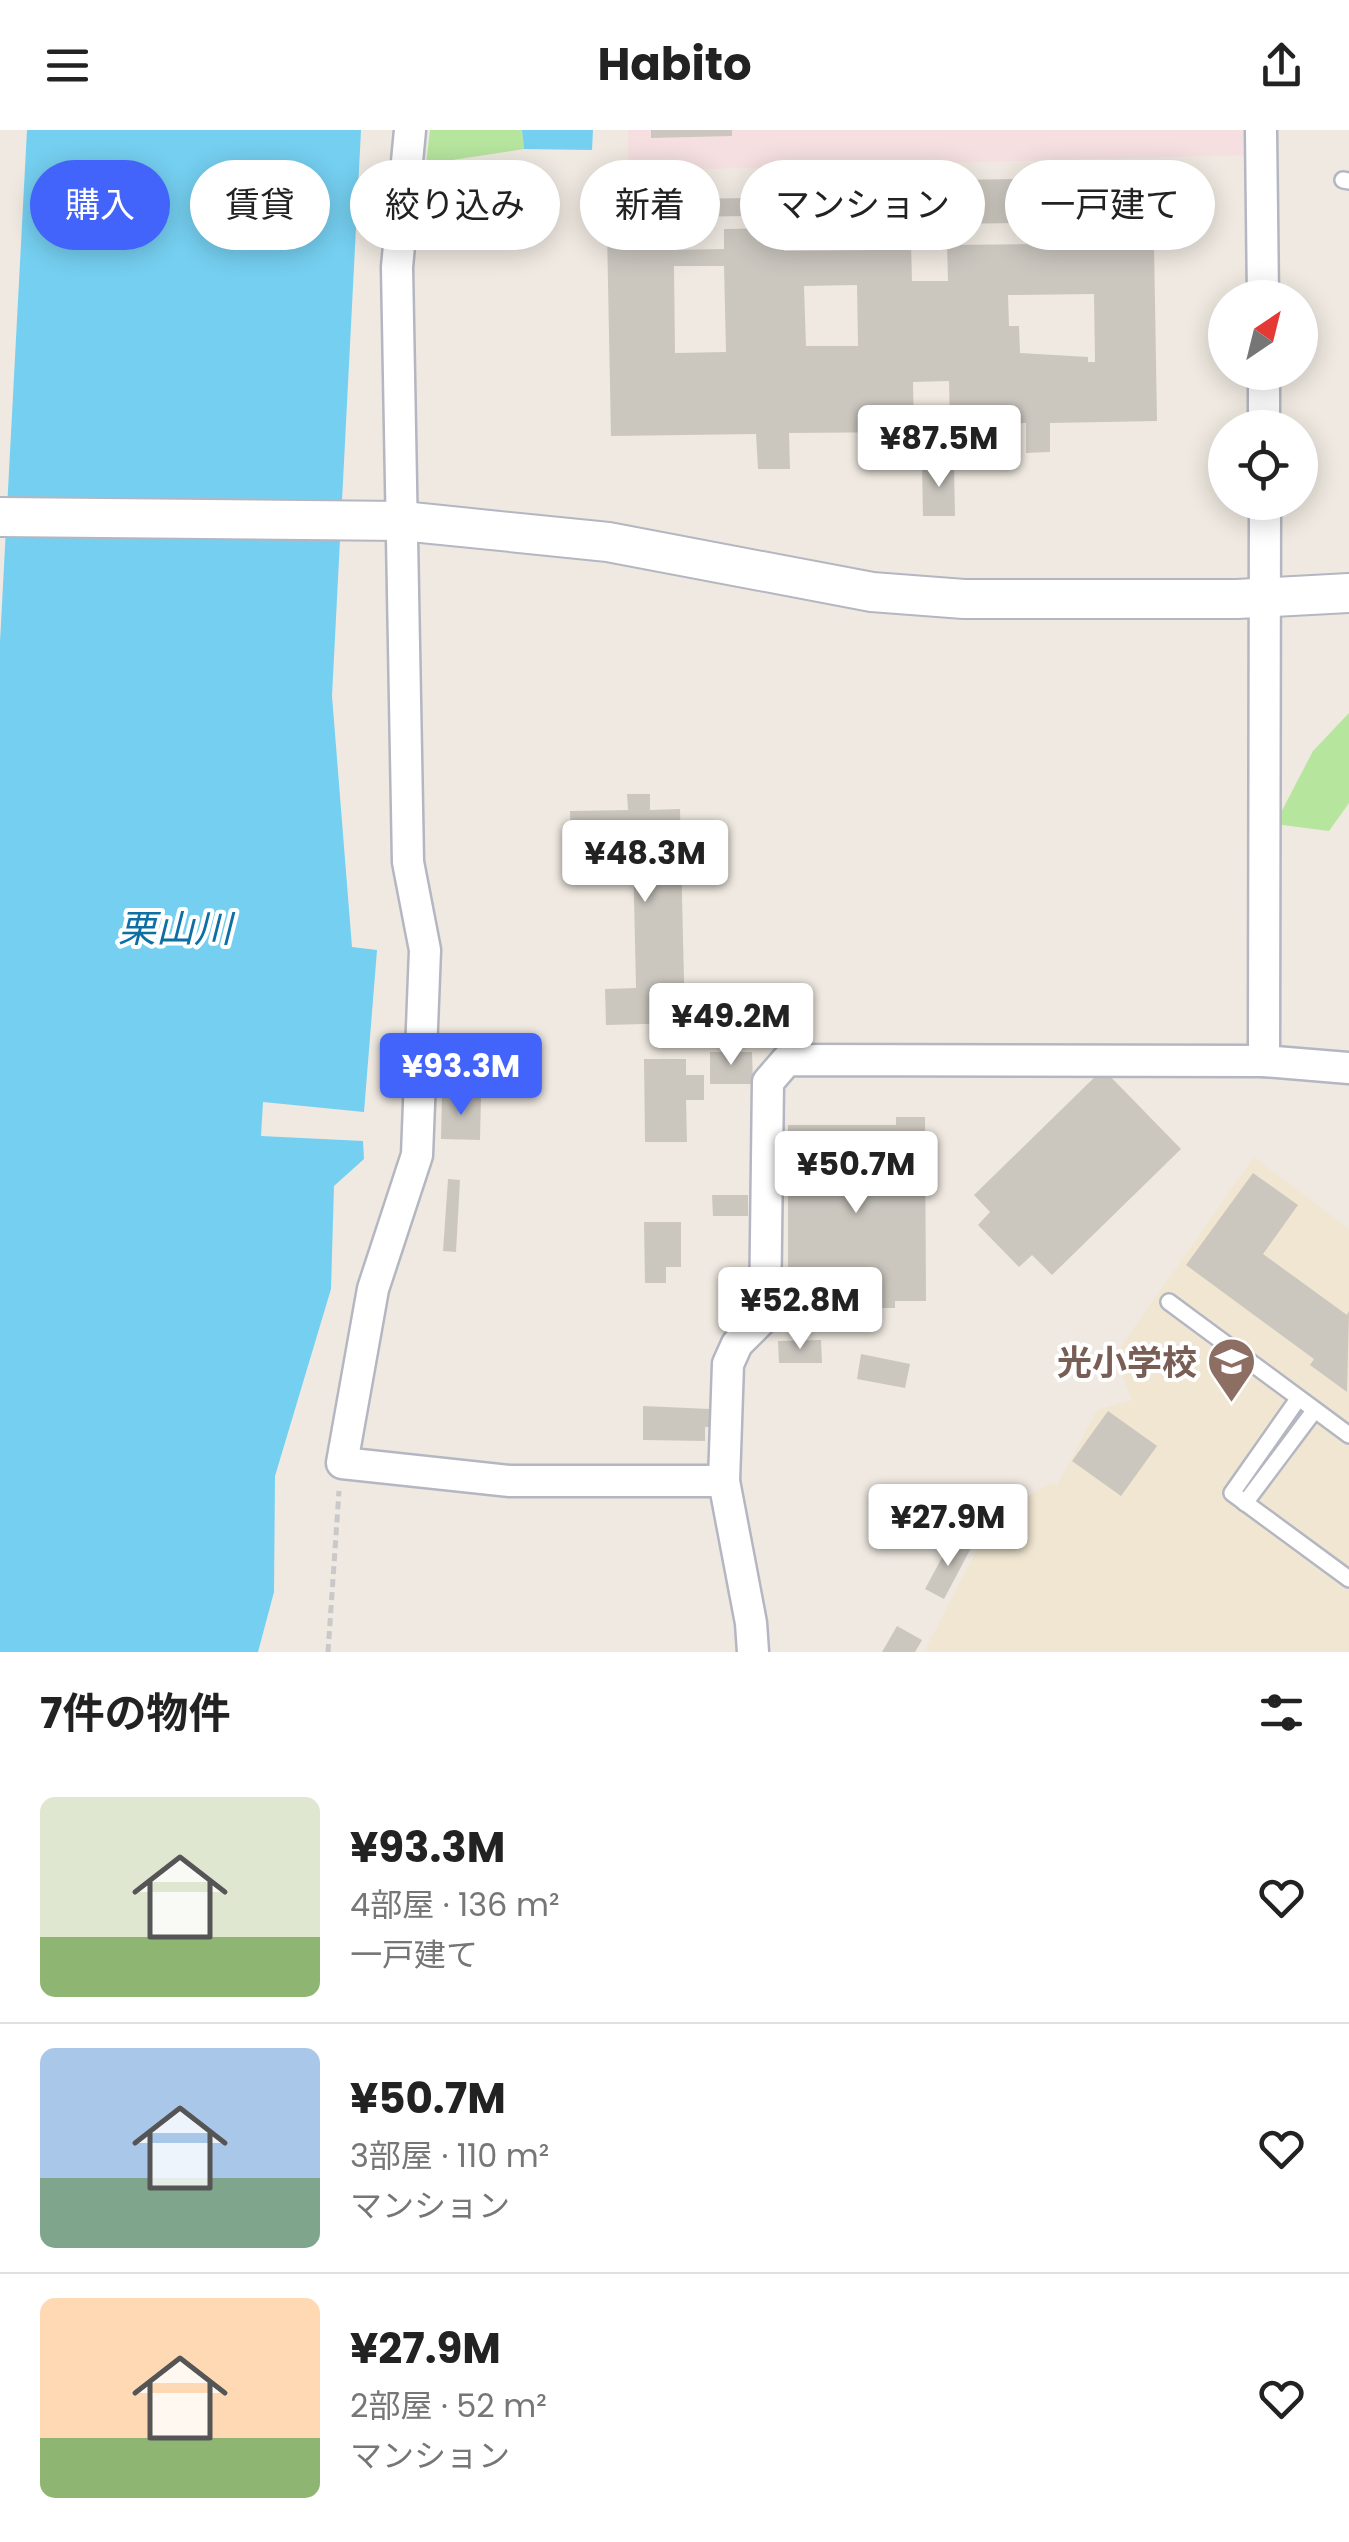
<!DOCTYPE html>
<html lang="ja">
<head>
<meta charset="utf-8">
<style>
  :root { --surface:#fff; --page:#f2f2f2; --text:#222; --muted:#767676; --line:#e0e0e0; --accent:#4264fb }
  body { margin:0; font-family:Poppins,"Noto Sans JP",sans-serif; background:var(--page); color:var(--text); height:100vh; display:flex; flex-direction:column; font-size:38px; white-space:nowrap }
  * { box-sizing:border-box; margin:0 }
  p { font-size:32px; color:var(--muted) }
  .icon { flex:none; width:55px; height:55px; fill:none; stroke:currentColor; stroke-width:2; stroke-linecap:round; stroke-linejoin:round }
  .map { position:relative; height:1522px; overflow:hidden }
  .panel { display:flex; flex-direction:column; background:var(--surface); flex:1 }
  .panel>* { flex:none }
  .top-card { position:absolute; left:30px; top:30px; width:1290px; height:90px; display:flex; gap:20px }
  .needle { width:65px; rotate:35deg }
  .controls { position:absolute; left:1208px; top:150px; display:grid; gap:20px }
  .controls a { display:grid; place-items:center; width:110px; height:110px; border-radius:50%; background:var(--surface); box-shadow:0 5px 25px #0003; font-size:50px }
  .price { position:absolute; translate:-50% -85px; padding:0 22px; border-radius:10px; background:#fff; color:#222; font-size:32px; line-height:65px; filter:drop-shadow(0 2px 5px #0008) }
  .price::after { content:''; position:absolute; left:50%; top:60px; width:30px; height:22px; margin-left:-15px; background:inherit; clip-path:polygon(0 0,100% 0,50% 100%) }
  .price.selected { background:var(--accent); color:#fff }
  ul { padding:0; list-style:none }
  li { display:flex; align-items:center; gap:30px; height:250px; padding:0 40px }
  li+li { border-top:2px solid var(--line) }
  li span { display:grid; place-items:center; flex:none; width:280px; height:200px; border-radius:15px; color:#555 }
  li>.icon { margin-inline-start:auto }
  span .icon { width:120px; height:120px; fill:#fffc; stroke-width:1 }
  li b { font-size:42px }
  h2 { display:flex; justify-content:space-between; align-items:center; height:120px; padding:0 40px; font-size:42px }
  .chip { padding:0 35px; border-radius:45px; background:var(--surface); box-shadow:0 5px 25px #0003; font-size:35px; line-height:90px }
  .chip.selected { background:var(--accent); color:#fff }
  header { display:flex; justify-content:space-between; align-items:center; height:130px; padding:0 40px; background:var(--surface); font-size:45px; font-weight:700 }
  .map>svg:first-child { display:block }
  .education { fill:#f0e6d1 }
  .medical { fill:#f5dfe0 }
  .green { fill:#b6e59e }
  .water { fill:#75cff0 }
  .building { fill:#cbc7bf; fill-rule:evenodd }
  .lines { fill:none; stroke-linecap:round; stroke-linejoin:round }
  .service-casing { stroke:#b4b7c1; stroke-width:20 }
  .minor-casing { stroke:#b4b7c1; stroke-width:35 }
  .tertiary-casing { stroke:#b4b7c1; stroke-width:42 }
  .path { stroke:#c9c9c9; stroke-width:5; stroke-dasharray:8 5; stroke-linecap:butt }
  .service { stroke:#fff; stroke-width:15 }
  .minor { stroke:#fff; stroke-width:30 }
  .tertiary { stroke:#fff; stroke-width:38 }
  .labels { text-anchor:middle; dominant-baseline:central; stroke-width:8; stroke-linejoin:round; paint-order:stroke }
  .education-label { font-size:35px; font-weight:bold; fill:#785e54; stroke:#fff; text-anchor:end }
  .water-label { font-size:38px; font-style:italic; fill:#0d6fa3; stroke:#fff }
</style>
</head>
<body>
<header><svg class="icon" aria-label="menu" viewBox="0 0 24 24"><path d="M4 6h16M4 12h16M4 18h16"/></svg>Habito<svg class="icon" aria-label="share" viewBox="0 0 24 24"><path d="M12 15V3M7 8l5-5 5 5M5 13v7h14v-7"/></svg></header>
<div class="map">
<svg width="1349" height="1522" viewBox="0 0 1349 1522">
  <rect width="100%" height="100%" fill="#efe9e1"/>
  <polygon class="education" points="1254,1027 1349,1099 1349,1522 924,1522 996,1383 1051,1353 1057,1356 1097,1280 1132,1270 1115,1225"/>
  <polygon class="medical" points="628,0 1252,0 1252,25 628,41"/>
  <g class="green">
    <polygon points="430,0 522,0 524,19 426,34"/>
    <polygon points="1349,583 1349,673 1329,701 1275,694 1313,621"/>
  </g>
  <g class="water">
    <polygon points="27,0 361,0 332,566 352,817 377,820 364,982 263,972 261,1006 363,1011 364,1029 334,1056 331,1159 275,1346 274,1462 258,1522 0,1522 0,512"/>
    <polygon points="522,0 593,0 592,20 524,19"/>
  </g>
  <g class="building">
    <polygon points="651,0 732,0 732,6 651,8"/>
    <polygon points="1016,49 1017,93 884,95 883,51"/>
    <polygon points="852,57 852,89 759,90 759,58"/>
    <polygon points="615,68 668,68 669,85 615,86"/>
    <polygon points="751,68 751,86 675,87 675,69"/>
    <path d="M 784,98 L 784,121 L 873,120 L 873,114 L 911,113 L 912,151 L 948,151 L 947,115 L 1154,113 L 1157,291 L 1050,293 L 1050,322 L 1026,323 L 1026,293 L 950,294 L 949,251 L 913,252 L 914,302 L 789,303 L 790,339 L 758,339 L 756,304 L 611,306 L 607,102 L 675,101 L 675,120 L 724,119 L 724,99 ZM 674,136 L 724,136 L 726,222 L 675,223 ZM 857,155 L 858,216 L 806,216 L 804,156 ZM 1094,164 L 1095,232 L 1088,232 L 1088,227 L 1020,223 L 1019,196 L 1009,196 L 1008,165 Z"/>
    <polygon points="922,335 954,335 955,386 923,386"/>
    <polygon points="627,664 650,664 650,680 680,679 685,893 606,895 605,859 636,858 633,723 571,724 570,681 628,680"/>
    <polygon points="710,922 752,922 753,954 710,954"/>
    <polygon points="644,929 686,929 686,945 704,945 704,970 686,970 687,1012 645,1012"/>
    <polygon points="1103,939 1181,1019 1052,1145 1032,1125 1019,1137 978,1095 990,1082 974,1065"/>
    <polygon points="442,965 481,966 480,1010 441,1009"/>
    <polygon points="896,987 925,987 926,1171 895,1171 895,1178 842,1178 843,1171 829,1172 829,1186 788,1186 788,995 896,995"/>
    <polygon points="1253,1043 1298,1075 1263,1124 1347,1185 1349,1181 1347,1262 1310,1235 1314,1229 1186,1135"/>
    <polygon points="448,1049 460,1050 456,1122 443,1121"/>
    <polygon points="712,1065 748,1065 748,1086 713,1086"/>
    <polygon points="644,1092 681,1092 681,1137 666,1137 666,1153 645,1153"/>
    <polygon points="821,1210 822,1233 779,1233 778,1211"/>
    <polygon points="861,1224 910,1234 905,1258 857,1249"/>
    <polygon points="643,1276 710,1279 710,1297 705,1297 705,1311 643,1310"/>
    <polygon points="1108,1281 1157,1316 1121,1366 1072,1331"/>
    <polygon points="952,1409 971,1418 944,1469 925,1459"/>
    <polygon points="897,1496 922,1510 915,1522 882,1522"/>
  </g>
  <g class="lines">
    <defs>
      <g id="service">
        <polyline points="1343,50 1349,51"/>
        <polyline points="1169,1172 1349,1305"/>
        <polyline points="1298,1269 1232,1363 1349,1449"/>
        <polyline points="1245,1373 1314,1281"/>
      </g>
      <g id="minor">
        <polyline points="410,0 397,137 408,732 425,820 417,1025 373,1159 342,1333 510,1351 724,1351"/>
        <polyline points="1261,0 1263,168"/>
        <polyline points="1264,242 1264,298"/>
        <polyline points="1264,931 1265,372"/>
        <polyline points="753,1522 751,1493 724,1351 728,1234 737,1214 765,1186 768,952 787,930 1264,931 1349,938"/>
      </g>
      <polyline id="tertiary" points="0,387 402,391 608,412 872,462 964,469 1237,469 1349,463"/>
    </defs>
    <use href="#service" class="service-casing"/>
    <use href="#minor" class="minor-casing"/>
    <use href="#tertiary" class="tertiary-casing"/>
    <polyline class="path" points="328,1522 339,1361"/>
    <use href="#service" class="service"/>
    <use href="#minor" class="minor"/>
    <use href="#tertiary" class="tertiary"/>
  </g>
  <defs>
    <symbol id="school-pin" viewBox="-11 -11 22 30"><path d="M0 17L-7.5 6A9.5 9.5 0 1 1 7.5 6Z" fill="#8d6e63" stroke="#fff"/><path d="M0-5L7-2L0 1L-7-2ZM-4 1L0 2.5L4 1V4Q0 6-4 4Z" fill="#fff"/></symbol>
  </defs>
  <g fill-rule="evenodd">
    <use href="#school-pin" x="1204" y="1204" width="55" height="75"/>
  </g>
  <g class="labels">
    <g class="education-label">
      <text x="1197" y="1232">光小学校</text>
    </g>
    <g class="water-label">
      <text x="175" y="798">栗山川</text>
    </g>
  </g>
</svg>
<div class="controls">
<a><svg class="needle" viewBox="-14 -14 28 28"><path d="M0-13l5 13h-10z" fill="#e53935"/><path d="M0 13l5-13h-10z" fill="#767676"/></svg></a>
<a><svg class="icon" aria-label="locate" viewBox="0 0 24 24"><circle cx="12" cy="12" r="6"/><path d="M12 2v4M12 18v4M2 12h4M18 12h4"/></svg></a>
</div>
<b class="price" style="left:939px;top:360px">¥87.5M</b>
<b class="price" style="left:645px;top:775px">¥48.3M</b>
<b class="price" style="left:731px;top:938px">¥49.2M</b>
<b class="price selected" style="left:461px;top:988px">¥93.3M</b>
<b class="price" style="left:856px;top:1086px">¥50.7M</b>
<b class="price" style="left:800px;top:1222px">¥52.8M</b>
<b class="price" style="left:948px;top:1439px">¥27.9M</b>
<div class="top-card">
<a class="chip selected">購入</a>
<a class="chip">賃貸</a>
<a class="chip">絞り込み</a>
<a class="chip">新着</a>
<a class="chip">マンション</a>
<a class="chip">一戸建て</a>
</div>
</div>
<section class="panel">
<h2>7件の物件<svg class="icon" aria-label="filters" viewBox="0 0 24 24"><path d="M4 7h16M4 17h16"/><circle cx="9" cy="7" r="2"/><circle cx="15" cy="17" r="2"/></svg></h2>
<ul>
<li><span style="background:linear-gradient(#dfe7d0 70%,#8fb573 0)"><svg class="icon" aria-label="home" viewBox="0 0 24 24"><path d="M3 11l9-7 9 7M6 9v11h12V9"/></svg></span><div><b>¥93.3M</b><p>4部屋 · 136 m²</p><p>一戸建て</p></div><svg class="icon" aria-label="heart" viewBox="0 0 24 24"><path d="M12 20l-8-8c-3-5 5-10 8-4 3-6 11-1 8 4z"/></svg></li>
<li><span style="background:linear-gradient(#a9c7e8 65%,#7fa58c 0)"><svg class="icon" aria-label="home" viewBox="0 0 24 24"><path d="M3 11l9-7 9 7M6 9v11h12V9"/></svg></span><div><b>¥50.7M</b><p>3部屋 · 110 m²</p><p>マンション</p></div><svg class="icon" aria-label="heart" viewBox="0 0 24 24"><path d="M12 20l-8-8c-3-5 5-10 8-4 3-6 11-1 8 4z"/></svg></li>
<li><span style="background:linear-gradient(#ffd9b3 70%,#8fb573 0)"><svg class="icon" aria-label="home" viewBox="0 0 24 24"><path d="M3 11l9-7 9 7M6 9v11h12V9"/></svg></span><div><b>¥27.9M</b><p>2部屋 · 52 m²</p><p>マンション</p></div><svg class="icon" aria-label="heart" viewBox="0 0 24 24"><path d="M12 20l-8-8c-3-5 5-10 8-4 3-6 11-1 8 4z"/></svg></li>
</ul>
</section>
</body>
</html>
